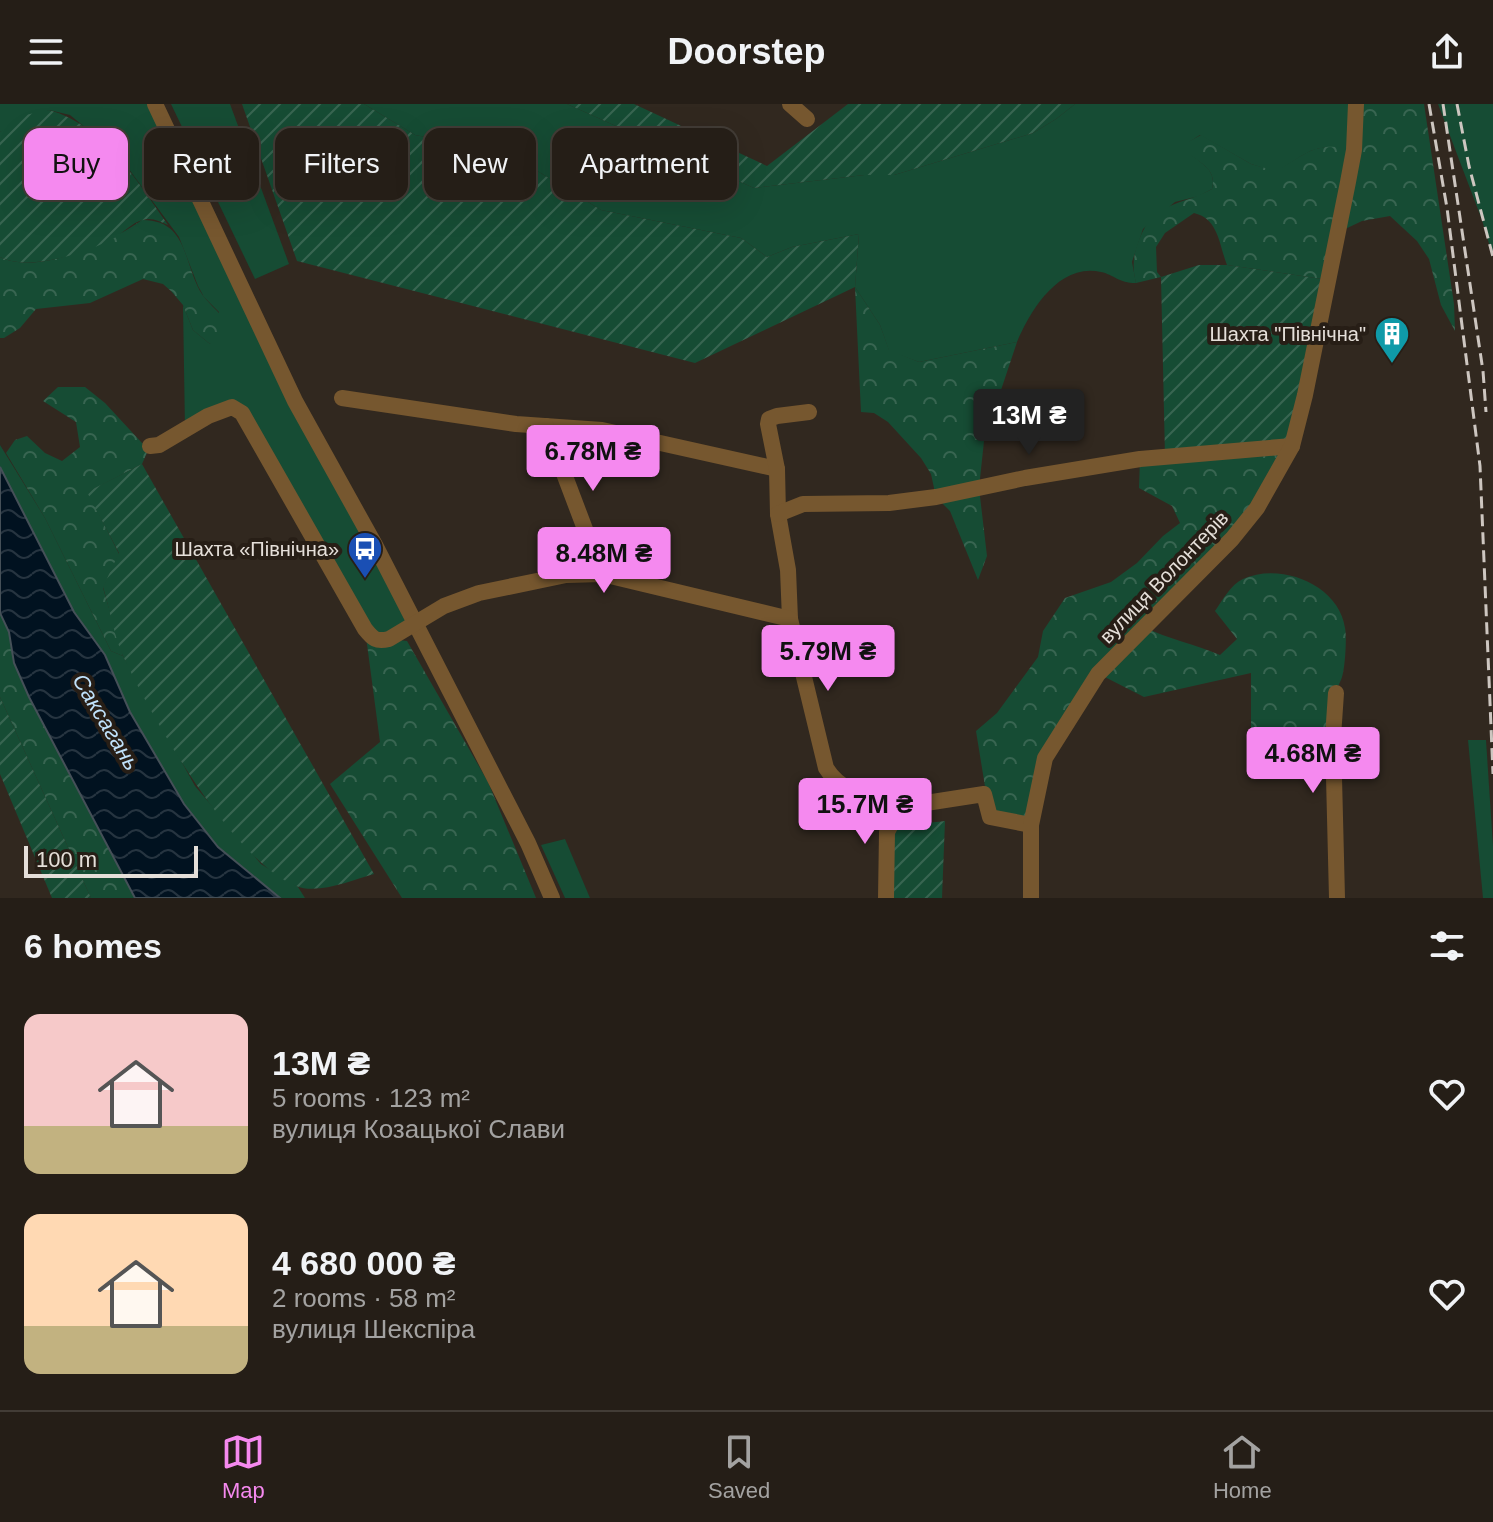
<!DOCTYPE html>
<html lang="en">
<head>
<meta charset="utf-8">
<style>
  :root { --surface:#251e17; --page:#312b24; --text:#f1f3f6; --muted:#a3a2a1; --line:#423c36; --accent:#f589ef }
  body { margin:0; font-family:Helvetica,sans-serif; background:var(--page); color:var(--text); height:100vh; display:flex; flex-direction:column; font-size:30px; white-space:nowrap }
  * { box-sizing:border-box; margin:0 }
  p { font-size:26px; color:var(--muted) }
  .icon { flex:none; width:44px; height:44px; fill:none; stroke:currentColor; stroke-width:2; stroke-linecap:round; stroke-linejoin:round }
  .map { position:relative; height:794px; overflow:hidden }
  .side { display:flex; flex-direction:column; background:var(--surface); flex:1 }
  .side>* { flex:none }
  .guide { position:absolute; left:24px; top:24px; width:800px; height:72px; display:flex; gap:16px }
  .scale { position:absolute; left:24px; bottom:20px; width:174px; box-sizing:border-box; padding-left:8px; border:4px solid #e5dfd9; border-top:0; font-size:22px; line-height:28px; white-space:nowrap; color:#e5dfd9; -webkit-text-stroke:6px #271e16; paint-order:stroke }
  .price { position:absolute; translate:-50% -68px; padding:0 18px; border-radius:8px; background:var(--accent); color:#111; font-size:26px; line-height:52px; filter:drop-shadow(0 2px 4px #0008) }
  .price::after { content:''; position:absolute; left:50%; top:48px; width:24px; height:18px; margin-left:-12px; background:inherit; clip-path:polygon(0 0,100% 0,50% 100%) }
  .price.on { background:#222; color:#fff }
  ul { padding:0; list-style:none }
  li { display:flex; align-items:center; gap:24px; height:200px; padding:0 24px }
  li span { display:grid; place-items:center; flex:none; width:224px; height:160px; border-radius:16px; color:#555 }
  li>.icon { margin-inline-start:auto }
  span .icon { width:96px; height:96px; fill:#fffc; stroke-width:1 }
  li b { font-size:34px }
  h2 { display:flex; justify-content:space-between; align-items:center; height:96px; padding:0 24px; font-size:34px }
  .pill { padding:0 28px; border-radius:16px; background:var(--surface); box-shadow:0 8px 32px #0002,0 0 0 2px var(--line); font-size:28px; line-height:72px }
  .pill.on { background:var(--accent); color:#111 }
  header { display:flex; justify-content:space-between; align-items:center; height:104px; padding:0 24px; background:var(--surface); font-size:36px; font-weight:700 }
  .tabs { display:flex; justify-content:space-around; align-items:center; height:112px; border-top:2px solid var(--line); background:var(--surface); font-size:22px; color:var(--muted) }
  .tabs a { display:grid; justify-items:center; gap:4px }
  .tabs .on { color:var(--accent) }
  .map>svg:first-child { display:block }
  .grass { fill:#164c34 }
  .forest { fill:url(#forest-crowns) }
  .garden { fill:url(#garden-furrows) }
  .water { fill:url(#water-waves); stroke:#455058; stroke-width:2 }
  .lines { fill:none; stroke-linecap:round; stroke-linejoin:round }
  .minor { stroke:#76572f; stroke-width:16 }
  .rail { stroke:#cdc6c0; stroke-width:3; stroke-dasharray:12 6; stroke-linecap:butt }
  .labels { text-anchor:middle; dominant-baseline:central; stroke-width:8; stroke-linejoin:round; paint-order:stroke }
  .poi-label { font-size:20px; fill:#e5dfd9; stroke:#271e16; text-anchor:end }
  .street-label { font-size:20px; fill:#e5dfd9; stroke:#271e16 }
  .water-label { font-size:22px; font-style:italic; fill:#c0e2fb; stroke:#271e16 }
</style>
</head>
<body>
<header><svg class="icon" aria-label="menu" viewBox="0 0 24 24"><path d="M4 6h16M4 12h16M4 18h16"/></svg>Doorstep<svg class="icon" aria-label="share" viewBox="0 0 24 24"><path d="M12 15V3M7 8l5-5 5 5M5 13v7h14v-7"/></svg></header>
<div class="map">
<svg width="1493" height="794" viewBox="0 0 1493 794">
  <defs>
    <pattern id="forest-crowns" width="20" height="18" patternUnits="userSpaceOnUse" patternTransform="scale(2)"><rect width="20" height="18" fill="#164c34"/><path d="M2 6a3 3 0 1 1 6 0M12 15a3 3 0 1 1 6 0" fill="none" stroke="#386551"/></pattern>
    <pattern id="garden-furrows" width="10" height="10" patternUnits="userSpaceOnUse" patternTransform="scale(2)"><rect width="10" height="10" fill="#164c34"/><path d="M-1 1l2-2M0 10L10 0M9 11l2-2" fill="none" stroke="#386551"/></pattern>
    <pattern id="water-waves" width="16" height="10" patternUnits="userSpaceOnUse" patternTransform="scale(2)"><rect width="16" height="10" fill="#011220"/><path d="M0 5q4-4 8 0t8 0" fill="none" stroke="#263440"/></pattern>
  </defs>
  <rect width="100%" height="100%" fill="#31281f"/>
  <g class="grass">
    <polygon points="0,0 155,0 415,520 380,537 232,303 185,326 183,201 193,226 210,240 219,208 204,193 198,182 179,133 128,64 98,34 70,11 49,6 0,28"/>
    <polygon points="171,0 230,0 289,160 255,175"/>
    <path d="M 364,0 L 567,0 L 754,84 L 864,71 L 894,71 L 1033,29 L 1056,15 L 1075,0 L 1356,0 L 1354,46 C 1312,38 1310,48 1276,68 L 1251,60 L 1200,31 L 1189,38 L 1189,49 C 1202,60 1217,66 1212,85 L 1199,92 L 1175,98 L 1143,125 L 1132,158 L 1136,179 C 1118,179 1115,171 1101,168 C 1059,158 1030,207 1017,238 L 919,258 L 889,247 L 880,221 L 855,183 L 859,130 L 792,143 L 767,153 L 741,134 L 601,106 L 526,60 L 499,47 L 415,31 Z"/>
    <polygon points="1438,0 1493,0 1493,153 1482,116"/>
    <polygon points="0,341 45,414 111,547 123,552 195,682 261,760 298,783 305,794 280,794 218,743 184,700 130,608 105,551 74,509 58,478 0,363"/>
    <polygon points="1468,636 1486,636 1493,742 1493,794 1483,794"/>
    <polygon points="565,735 590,794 565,794 541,741"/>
  </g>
  <g class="forest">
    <path d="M 1356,0 L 1424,0 L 1454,200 L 1455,227 L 1441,201 L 1429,155 L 1417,137 L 1390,112 L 1362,117 L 1343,126 L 1329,176 L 1227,161 C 1219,141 1219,115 1194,109 L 1165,129 L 1156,143 L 1157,168 L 1161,173 L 1136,179 C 1132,162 1133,152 1139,136 C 1154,97 1181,102 1212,85 C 1217,66 1202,60 1189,50 L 1188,38 L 1201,31 L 1251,60 L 1276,67 C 1310,48 1313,38 1354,45 Z"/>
    <path d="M 142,116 C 187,116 183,156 200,187 C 207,199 218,206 225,217 L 224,227 L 210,240 L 193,226 L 183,201 L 171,187 L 163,180 L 143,175 L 90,199 L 36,205 L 20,224 L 4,234 L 0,234 L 0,153 C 38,172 111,138 142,116 Z"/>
    <polygon points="855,183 880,221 889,246 919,258 1017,238 984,337 979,384 987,452 978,476 950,407 936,393 931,370 921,354 888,318 874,309 861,308"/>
    <polygon points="58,283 85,283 105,299 142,339 150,342 142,360 88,388 119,450 103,484 123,552 111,547 45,414 6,349 15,336 27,332 45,349 62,357 80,343 76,318 43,297"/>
    <path d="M 1292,342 L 1257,404 L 1144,523 C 1168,535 1195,540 1220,551 L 1237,535 L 1215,507 C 1222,497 1231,480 1243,475 C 1281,458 1339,481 1345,524 C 1347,533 1345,564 1342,573 C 1340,579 1337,583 1336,590 C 1334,604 1334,619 1333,633 L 1251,635 L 1251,569 L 1144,593 L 1099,570 L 1045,654 L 1031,721 L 990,713 L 976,627 L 997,609 L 1038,553 L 1043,527 L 1065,494 L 1111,478 L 1137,459 L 1163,432 L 1180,419 L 1172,402 L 1139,384 L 1140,355 Z"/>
    <polygon points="0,509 9,528 14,559 135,794 91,794 0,593"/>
    <polygon points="365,525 389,535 407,537 488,678 536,794 402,794 330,680 380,638"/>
  </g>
  <g class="garden">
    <polygon points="242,0 364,0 415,31 499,47 526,60 601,106 741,134 767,153 792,143 859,130 855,183 695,259 297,157"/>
    <polygon points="567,0 634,0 767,62 848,0 1075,0 1056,15 1033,29 894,71 864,71 754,84"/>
    <path d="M 49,6 C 104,21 137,77 168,121 C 160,118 152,113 143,116 C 132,118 121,131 111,136 C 83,149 30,168 0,153 L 0,28 L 25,11 Z"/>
    <polygon points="1199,161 1227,161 1329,176 1292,342 1165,352 1161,173"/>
    <path d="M 142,360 L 374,770 C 352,776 318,791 296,782 C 233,757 153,616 124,554 C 114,533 110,506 103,483 L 119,449 L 87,388 Z"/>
    <polygon points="0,593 91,794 52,794 0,670"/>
    <path d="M 900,703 C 915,724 922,719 945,717 L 942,794 L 886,794 L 884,753 Z"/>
  </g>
  <polygon class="water" points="0,363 74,508 105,551 130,608 184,700 218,743 280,794 135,794 29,593 14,559 9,528 0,509"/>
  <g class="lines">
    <g class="minor">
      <polyline points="155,0 295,297 375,441 528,739 552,794"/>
      <polyline points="790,0 807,15"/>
      <polyline points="342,294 516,320 602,326 777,365"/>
      <path d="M 809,308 L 777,312 L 769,315 L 768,320 L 777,365 L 778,410 L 788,466 L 790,515 L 826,664 C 840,686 859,692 884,687 L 900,703 L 984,690 L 990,713 L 1031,721"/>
      <polyline points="546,322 602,470"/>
      <path d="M 150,342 L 159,341 L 208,312 L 232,303 L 242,309 L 365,525 C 373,535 376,538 389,535 L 444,502 L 479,489 L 566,471 L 602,470 L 790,515"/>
      <polyline points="778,410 803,400 889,399 936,393 1025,374 1140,355 1292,342"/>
      <polyline points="1336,589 1333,633 1337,794"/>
      <polyline points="886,794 887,728 900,703"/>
      <polyline points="1031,794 1031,721 1045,654 1098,570 1232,435 1257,404 1292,342 1305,291 1348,78 1354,46 1356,0"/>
    </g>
    <g class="rail">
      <polyline points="1429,0 1447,104 1480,362 1493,670"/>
      <polyline points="1443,0 1483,267 1486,308"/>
      <polyline points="1457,0 1469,62 1493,153"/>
    </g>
  </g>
  <defs>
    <symbol id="building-pin" viewBox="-11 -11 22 30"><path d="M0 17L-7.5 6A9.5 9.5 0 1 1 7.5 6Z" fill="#0f9aa8" stroke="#271e16"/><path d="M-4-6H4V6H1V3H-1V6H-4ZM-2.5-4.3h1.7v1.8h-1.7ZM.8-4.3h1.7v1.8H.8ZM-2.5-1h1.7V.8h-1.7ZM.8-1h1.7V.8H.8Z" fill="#fff"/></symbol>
    <symbol id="bus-pin" viewBox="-11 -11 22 30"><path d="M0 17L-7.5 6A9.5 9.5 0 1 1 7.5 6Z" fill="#1a4fb4" stroke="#271e16"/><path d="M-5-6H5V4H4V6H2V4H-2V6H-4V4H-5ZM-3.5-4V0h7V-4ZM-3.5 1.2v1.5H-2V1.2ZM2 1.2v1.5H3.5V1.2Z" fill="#fff"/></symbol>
  </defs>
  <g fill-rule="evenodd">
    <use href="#building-pin" x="1372" y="210" width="40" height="54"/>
    <use href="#bus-pin" x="345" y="425" width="40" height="54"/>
  </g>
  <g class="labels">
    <g class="poi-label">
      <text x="1366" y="230">Шахта "Північна"</text>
      <text x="339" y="445">Шахта «Північна»</text>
    </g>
    <g class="street-label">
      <text transform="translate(1164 473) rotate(-46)">вулиця Волонтерів</text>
    </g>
    <g class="water-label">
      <text transform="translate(106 618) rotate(59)">Саксагань</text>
    </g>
  </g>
</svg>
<div class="scale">100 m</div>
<b class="price on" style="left:1029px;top:353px">13M ₴</b>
<b class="price" style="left:593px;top:389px">6.78M ₴</b>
<b class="price" style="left:604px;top:491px">8.48M ₴</b>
<b class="price" style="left:828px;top:589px">5.79M ₴</b>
<b class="price" style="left:1313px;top:691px">4.68M ₴</b>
<b class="price" style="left:865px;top:742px">15.7M ₴</b>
<div class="guide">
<a class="pill on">Buy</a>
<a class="pill">Rent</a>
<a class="pill">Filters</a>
<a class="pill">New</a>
<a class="pill">Apartment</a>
</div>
</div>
<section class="side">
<h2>6 homes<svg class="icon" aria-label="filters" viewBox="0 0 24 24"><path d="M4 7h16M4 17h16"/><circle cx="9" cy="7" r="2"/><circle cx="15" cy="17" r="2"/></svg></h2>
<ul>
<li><span style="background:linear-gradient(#f6c9c9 70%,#c2b280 0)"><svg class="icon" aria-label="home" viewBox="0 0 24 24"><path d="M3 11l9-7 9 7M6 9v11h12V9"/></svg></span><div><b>13M ₴</b><p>5 rooms · 123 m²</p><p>вулиця Козацької Слави</p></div><svg class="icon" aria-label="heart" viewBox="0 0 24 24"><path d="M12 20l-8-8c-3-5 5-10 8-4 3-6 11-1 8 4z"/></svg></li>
<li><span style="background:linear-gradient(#ffd9b3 70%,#c2b280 0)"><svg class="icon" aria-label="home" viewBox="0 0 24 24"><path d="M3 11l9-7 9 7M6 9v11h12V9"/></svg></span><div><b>4 680 000 ₴</b><p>2 rooms · 58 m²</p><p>вулиця Шекспіра</p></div><svg class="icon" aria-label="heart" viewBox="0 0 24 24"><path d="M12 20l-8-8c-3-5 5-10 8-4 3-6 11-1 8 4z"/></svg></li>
</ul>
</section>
<nav class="tabs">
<a class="on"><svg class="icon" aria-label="map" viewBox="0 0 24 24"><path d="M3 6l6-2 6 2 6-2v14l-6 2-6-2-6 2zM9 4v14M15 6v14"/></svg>Map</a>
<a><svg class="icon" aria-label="saved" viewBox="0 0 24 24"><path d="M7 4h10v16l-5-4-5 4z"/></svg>Saved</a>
<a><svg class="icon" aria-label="home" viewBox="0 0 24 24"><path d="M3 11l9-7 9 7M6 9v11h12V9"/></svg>Home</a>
</nav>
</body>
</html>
